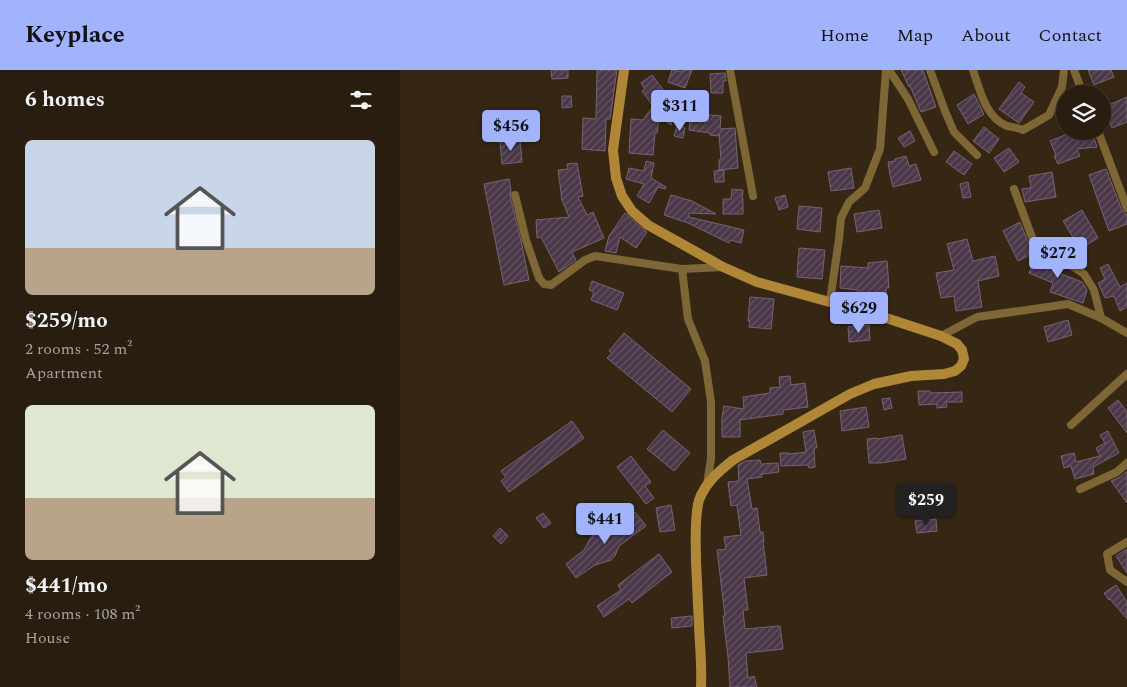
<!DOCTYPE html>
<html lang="en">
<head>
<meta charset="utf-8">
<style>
  :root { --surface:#281d0f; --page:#342a1d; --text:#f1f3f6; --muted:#a5a29e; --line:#443b2f; --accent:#a1b3fd }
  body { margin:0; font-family:Spectral,serif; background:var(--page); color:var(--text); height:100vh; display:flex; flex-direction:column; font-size:19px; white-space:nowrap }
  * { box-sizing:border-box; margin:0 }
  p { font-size:16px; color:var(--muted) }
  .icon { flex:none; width:28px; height:28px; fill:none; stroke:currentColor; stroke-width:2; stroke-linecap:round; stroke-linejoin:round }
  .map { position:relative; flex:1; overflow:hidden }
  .side { display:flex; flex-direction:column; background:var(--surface); width:400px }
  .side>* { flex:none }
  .controls { position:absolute; left:656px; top:15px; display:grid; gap:10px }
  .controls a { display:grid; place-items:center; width:55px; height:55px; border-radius:50%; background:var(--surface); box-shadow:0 5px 20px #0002,0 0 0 1px var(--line); font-size:25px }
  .price { position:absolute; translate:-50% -42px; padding:0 11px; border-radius:5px; background:var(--accent); color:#111; font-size:16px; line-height:32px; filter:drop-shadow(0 1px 2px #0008) }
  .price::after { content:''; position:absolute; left:50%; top:30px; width:15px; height:11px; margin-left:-8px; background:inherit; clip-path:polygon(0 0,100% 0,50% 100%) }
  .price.on { background:#222; color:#fff }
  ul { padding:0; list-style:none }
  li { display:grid; align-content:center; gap:10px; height:265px; padding:0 25px }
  li span { display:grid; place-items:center; height:155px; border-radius:8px; color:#555 }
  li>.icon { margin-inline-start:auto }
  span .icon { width:90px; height:90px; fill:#fffc; stroke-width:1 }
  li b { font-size:21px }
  h2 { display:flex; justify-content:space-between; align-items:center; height:60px; padding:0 25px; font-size:21px }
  header { display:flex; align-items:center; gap:30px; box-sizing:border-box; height:70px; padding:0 25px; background:var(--accent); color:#111 }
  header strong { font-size:24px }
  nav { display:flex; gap:28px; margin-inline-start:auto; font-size:18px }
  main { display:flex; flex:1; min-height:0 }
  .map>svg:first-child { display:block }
  .building { fill:url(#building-hatch); stroke:#776275 }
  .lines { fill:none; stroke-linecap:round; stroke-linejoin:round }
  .street { stroke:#7f6636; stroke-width:8 }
  .secondary { stroke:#af8736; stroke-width:10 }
</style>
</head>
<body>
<header>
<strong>Keyplace</strong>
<nav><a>Home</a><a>Map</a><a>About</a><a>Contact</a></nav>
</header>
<main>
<section class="side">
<h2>6 homes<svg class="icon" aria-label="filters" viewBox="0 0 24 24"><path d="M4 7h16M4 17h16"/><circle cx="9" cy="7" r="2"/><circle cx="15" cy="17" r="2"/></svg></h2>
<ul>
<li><span style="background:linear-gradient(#c9d6e8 70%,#b9a48a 0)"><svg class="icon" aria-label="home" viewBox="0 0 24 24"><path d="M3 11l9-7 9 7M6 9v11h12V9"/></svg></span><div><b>$259/mo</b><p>2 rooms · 52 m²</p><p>Apartment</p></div></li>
<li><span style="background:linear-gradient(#dfe7d0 60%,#b9a48a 0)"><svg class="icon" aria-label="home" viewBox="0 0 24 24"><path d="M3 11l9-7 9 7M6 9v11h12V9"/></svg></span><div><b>$441/mo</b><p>4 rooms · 108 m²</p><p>House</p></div></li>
</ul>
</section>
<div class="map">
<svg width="727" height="617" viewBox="0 0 727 617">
  <defs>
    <pattern id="building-hatch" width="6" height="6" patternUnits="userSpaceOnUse" patternTransform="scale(1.25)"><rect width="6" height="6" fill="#4a3849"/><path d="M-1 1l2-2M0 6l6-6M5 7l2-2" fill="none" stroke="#645462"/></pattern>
  </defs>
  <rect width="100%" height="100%" fill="#352714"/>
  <g class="building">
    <polygon points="151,0 168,0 168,8 152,9"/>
    <polygon points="197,0 217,0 210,49 206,49 205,81 182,79 183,48 196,49"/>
    <polygon points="272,0 282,2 283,0 292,0 285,18 268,12"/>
    <polygon points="501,0 523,0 536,37 521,42 510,16 509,17"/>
    <polygon points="688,0 711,0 714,7 694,15"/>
    <polygon points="325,3 326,11 323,11 323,23 311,23 310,4"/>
    <polygon points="252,5 264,21 264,24 259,28 278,36 271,55 259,47 257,63 255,63 253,85 229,83 231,49 243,50 253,36 242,21 245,19 241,13"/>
    <polygon points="619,12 625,17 621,23 634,32 619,53 599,39"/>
    <polygon points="574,24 584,44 568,54 557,35"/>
    <polygon points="162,26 171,26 172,37 162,38"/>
    <polygon points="727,27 727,52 712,58 704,37"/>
    <polygon points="291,41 301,42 301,44 321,46 320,59 335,58 338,98 319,100 319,90 321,89 319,64 319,66 310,65 310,63 289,60"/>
    <polygon points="277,56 285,58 283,68 274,66"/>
    <polygon points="584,57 599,69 589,83 573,71"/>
    <polygon points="510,61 515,71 504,77 498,68"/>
    <polygon points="675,61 692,61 697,77 677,79 680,86 658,94 654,86 656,85 650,71"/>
    <polygon points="120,70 122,92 102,94 100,72"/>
    <polygon points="609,78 619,92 604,102 594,88"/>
    <polygon points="554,81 572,94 564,105 546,92"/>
    <polygon points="506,86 509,96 516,94 521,110 493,117 490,105 488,92 495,91 495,89"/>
    <polygon points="246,91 254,93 251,108 266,117 265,119 258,117 249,133 237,126 244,114 226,109 229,98 244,101"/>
    <polygon points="177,93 183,126 178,127 187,145 193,142 204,168 172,182 176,190 159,202 141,167 137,168 136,150 169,147 162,130 158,100 168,99 167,94"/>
    <polygon points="451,98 454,118 431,121 428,102"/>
    <polygon points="706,99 722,140 727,145 727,154 709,161 689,105"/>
    <polygon points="324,100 324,112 315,112 314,101"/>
    <polygon points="652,102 656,127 625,132 622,119 631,118 629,106"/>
    <polygon points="109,109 111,121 110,126 122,175 129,210 104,215 84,114"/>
    <polygon points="568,112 571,127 563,128 560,114"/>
    <polygon points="332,119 343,120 342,129 343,129 343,144 323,144 323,129 331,129"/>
    <polygon points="271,125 292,131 316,144 289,143 289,147 344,160 341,173 330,170 329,173 288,153 264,145"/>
    <polygon points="385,125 388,137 379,140 375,128"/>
    <polygon points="399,136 422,138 420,162 397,159"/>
    <polygon points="479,140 482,158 457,162 454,144"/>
    <polygon points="682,140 698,168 680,179 663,151"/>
    <polygon points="225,143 247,162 236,178 220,167 216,183 205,181 209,166"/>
    <polygon points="620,152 628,172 634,178 636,182 618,191 603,161"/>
    <polygon points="567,169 573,191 595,186 599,206 578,211 582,237 556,241 554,226 541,228 536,203 554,200 547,174"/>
    <polygon points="399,178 425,180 422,209 397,207"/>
    <polygon points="637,182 645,185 659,194 656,202 682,212 687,220 683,233 650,222 653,213 629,203"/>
    <polygon points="487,191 489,218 486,218 486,226 458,223 458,220 440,218 441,196 468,198 468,193"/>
    <polygon points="708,194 720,217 727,213 727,237 720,241 714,226 705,228 698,213 705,209 700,198"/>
    <polygon points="192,211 224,223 217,240 191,230 194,222 189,220"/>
    <polygon points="350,227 374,229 371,259 349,257 350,251 348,251"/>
    <polygon points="668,250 672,265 648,272 644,257"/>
    <polygon points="469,255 470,270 449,272 448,257"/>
    <polygon points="224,263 291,319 272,342 207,288 212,283 209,281"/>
    <polygon points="390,306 391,315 405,313 408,337 383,340 383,344 340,350 340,367 322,367 322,347 324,336 344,339 343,327 370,323 370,318 380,317 379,307"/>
    <polygon points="518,321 530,321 530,323 562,322 562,332 546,332 547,337 537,338 537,334 519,335"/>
    <polygon points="490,328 492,338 484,340 482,329"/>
    <polygon points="718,330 727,342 727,363 708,338"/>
    <polygon points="466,337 469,357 442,361 440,341"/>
    <polygon points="172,351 184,368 109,422 101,411 106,407 101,401"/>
    <polygon points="263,360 290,383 274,401 247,379"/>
    <polygon points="414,360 417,378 414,378 415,397 409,398 408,395 381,396 380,383 389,383 389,384 406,382 403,362"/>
    <polygon points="708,361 719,383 693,397 694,404 675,409 671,396 664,398 661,386 674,383 676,392 700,386 696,378 705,373 700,365"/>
    <polygon points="502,365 506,389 481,393 469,393 467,369 477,368 478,369"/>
    <polygon points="231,386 251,412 245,416 254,428 246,434 217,397"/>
    <polygon points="360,390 361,394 378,393 379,402 362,404 362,407 347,409 352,439 357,438 360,462 363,462 364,471 363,471 367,505 344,508 348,540 343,540 345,559 380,556 383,579 346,583 348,608 354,606 357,617 330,617 328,587 323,546 325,546 317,480 326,479 324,467 341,465 337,435 331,436 328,412 339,411 338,395 345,391"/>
    <polygon points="727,401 727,433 711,411 720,407"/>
    <polygon points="271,435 275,460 260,462 256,438"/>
    <polygon points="235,442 246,456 219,476 215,486 211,490 195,495 176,508 166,494 184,480 190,469 193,465 209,461"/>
    <polygon points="143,443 151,453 144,458 136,448"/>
    <polygon points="536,449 537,461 517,463 515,451"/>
    <polygon points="100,458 108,466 101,474 93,466"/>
    <polygon points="727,479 727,503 716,486"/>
    <polygon points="259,484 272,502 232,533 229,529 204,547 197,536 221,520 218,515"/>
    <polygon points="716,515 727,532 727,549 710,529 709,530 704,523"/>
    <polygon points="292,546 292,556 272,558 271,548"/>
  </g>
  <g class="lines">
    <g class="street">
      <polyline points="330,0 353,126"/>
      <polyline points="489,0 508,29 534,82"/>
      <polyline points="530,0 545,41 554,62 577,85"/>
      <path d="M 573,0 C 580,20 585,47 607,56 C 612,57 618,58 623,60 L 649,45 L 662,17 L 664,0"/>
      <polyline points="674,0 683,24"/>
      <polyline points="698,61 727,138"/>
      <polyline points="614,119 633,170 684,204 694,220 701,248"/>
      <polyline points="115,125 126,170 139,208 144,214 151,215 185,190 195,186 282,199 323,197"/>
      <polyline points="282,199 288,249 305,291 311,332 311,389 307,414"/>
      <polyline points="430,231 439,169 441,148 449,132 465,118 480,79 486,0"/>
      <polyline points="541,266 577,247 668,234 701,248 727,263"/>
      <polyline points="671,355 727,304"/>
      <polyline points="680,419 717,402 727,393"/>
      <polyline points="727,472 707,484 710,500 727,512"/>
    </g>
    <path class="secondary" d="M 224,0 L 213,80 L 216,108 L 222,126 L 232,141 L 248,155 L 323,197 L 357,212 L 477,245 L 541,266 L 557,274 L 562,280 L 564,289 L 561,296 L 555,301 L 544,304 L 511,306 L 474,314 L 450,324 L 333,390 C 318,402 306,412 299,430 C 294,448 296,473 296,491 C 297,513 298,535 299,556 C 300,577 302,596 301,617"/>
  </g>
</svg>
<div class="controls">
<a><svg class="icon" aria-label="layers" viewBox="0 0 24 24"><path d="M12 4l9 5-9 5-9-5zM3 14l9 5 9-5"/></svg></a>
</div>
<b class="price" style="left:280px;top:62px">$311</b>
<b class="price" style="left:111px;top:82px">$456</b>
<b class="price" style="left:658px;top:209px">$272</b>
<b class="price" style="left:459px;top:264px">$629</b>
<b class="price on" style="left:526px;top:456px">$259</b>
<b class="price" style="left:205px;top:475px">$441</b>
</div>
</main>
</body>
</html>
